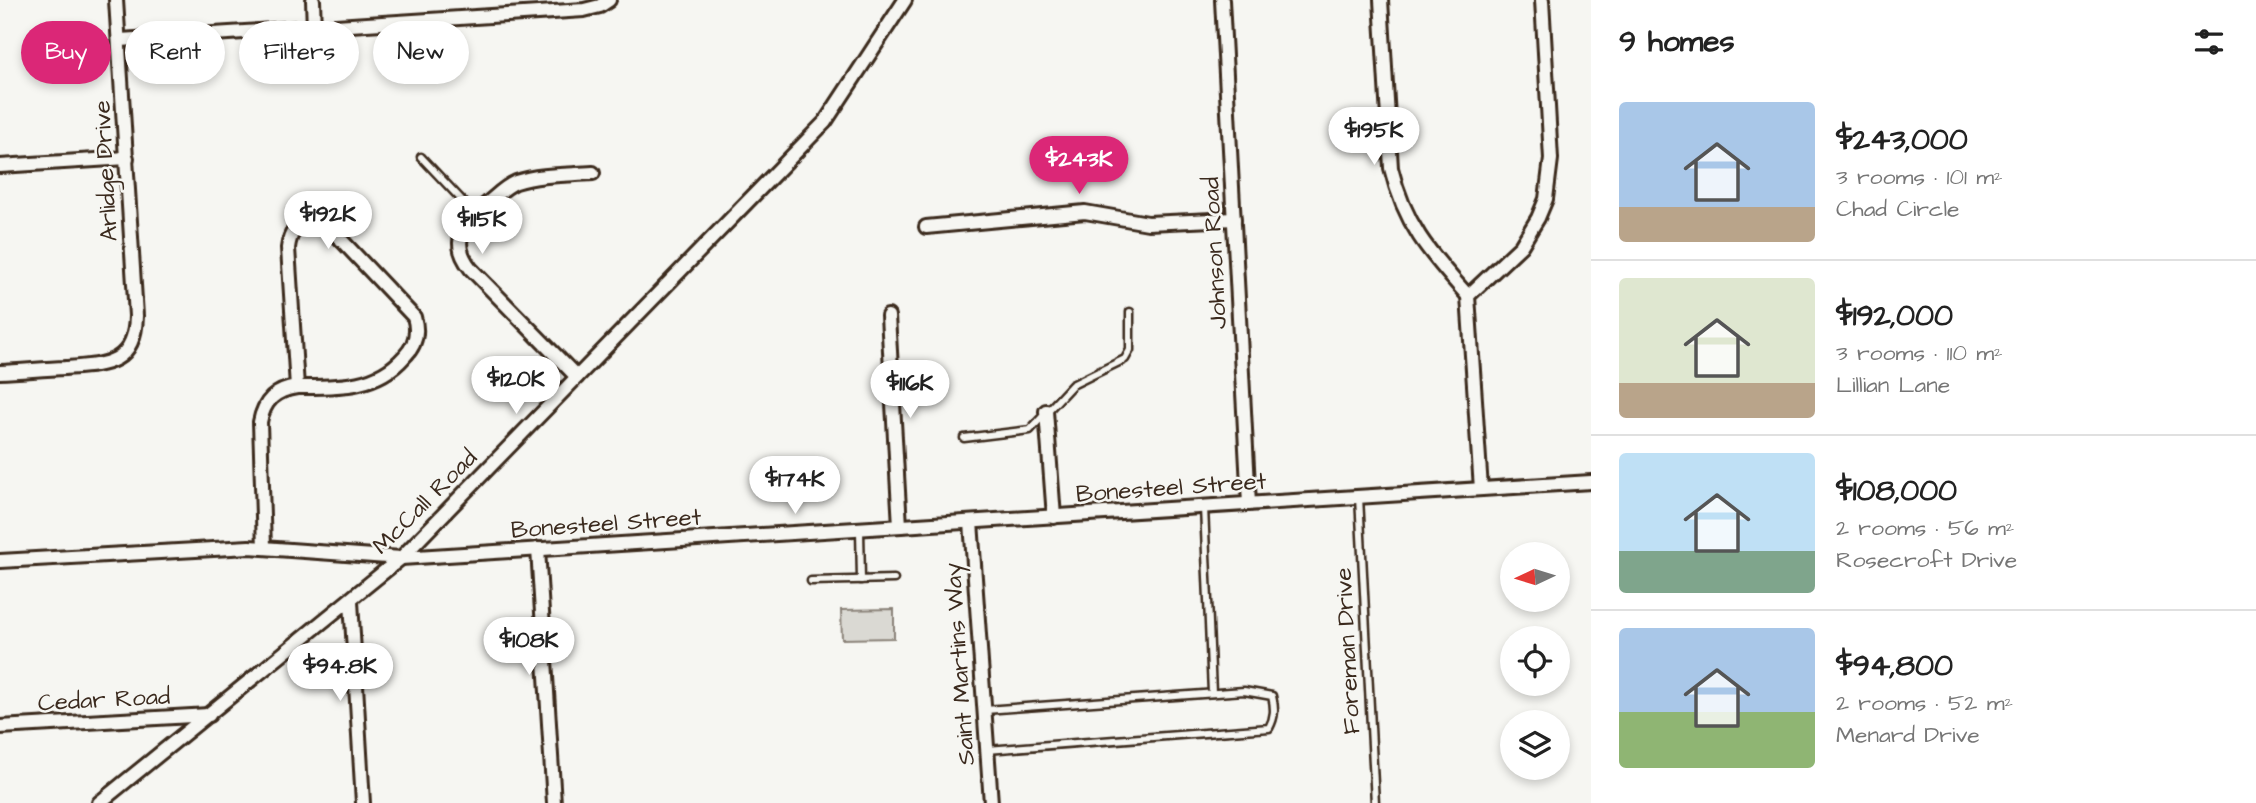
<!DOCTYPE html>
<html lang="en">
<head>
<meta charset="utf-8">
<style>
  :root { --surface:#fff; --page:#f2f2f2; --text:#222; --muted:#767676; --line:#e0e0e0; --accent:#db2777 }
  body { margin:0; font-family:"Architects Daughter",sans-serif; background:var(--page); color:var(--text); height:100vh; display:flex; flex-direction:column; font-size:26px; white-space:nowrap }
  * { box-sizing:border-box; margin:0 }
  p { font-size:23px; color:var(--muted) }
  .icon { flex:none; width:38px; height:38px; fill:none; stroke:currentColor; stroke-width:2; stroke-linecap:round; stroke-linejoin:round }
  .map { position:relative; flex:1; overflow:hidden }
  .drawer { display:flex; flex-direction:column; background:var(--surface); width:665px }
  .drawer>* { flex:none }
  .guide { position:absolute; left:21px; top:21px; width:665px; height:63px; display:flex; gap:14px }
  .needle { width:46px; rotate:266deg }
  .tools { position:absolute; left:1500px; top:542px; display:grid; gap:14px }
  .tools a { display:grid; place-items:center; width:70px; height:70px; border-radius:50%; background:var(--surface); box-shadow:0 4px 10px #0003; font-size:35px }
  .price { position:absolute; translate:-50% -60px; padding:0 16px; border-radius:24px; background:#fff; color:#222; font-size:23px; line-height:46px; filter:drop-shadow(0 2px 4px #0008) }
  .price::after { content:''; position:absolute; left:50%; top:42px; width:21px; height:16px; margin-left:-10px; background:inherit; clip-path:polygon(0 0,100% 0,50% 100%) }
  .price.current { background:var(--accent); color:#fff }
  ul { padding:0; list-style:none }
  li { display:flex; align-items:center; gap:21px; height:175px; padding:0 28px }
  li+li { border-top:2px solid var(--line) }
  li span { display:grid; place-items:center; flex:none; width:196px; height:140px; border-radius:7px; color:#555 }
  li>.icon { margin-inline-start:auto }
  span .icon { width:84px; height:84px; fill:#fffc; stroke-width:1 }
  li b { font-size:30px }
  h2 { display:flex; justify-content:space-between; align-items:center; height:84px; padding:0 28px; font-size:30px }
  .chip { padding:0 24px; border-radius:32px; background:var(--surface); box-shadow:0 4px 10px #0003; font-size:24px; line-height:63px }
  .chip.current { background:var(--accent); color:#fff }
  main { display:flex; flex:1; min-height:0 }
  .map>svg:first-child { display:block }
  .green { fill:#dad9d3; stroke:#8a8278; stroke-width:2 }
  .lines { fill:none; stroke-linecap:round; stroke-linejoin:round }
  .lane-casing { stroke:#3b2a1e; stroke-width:11 }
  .street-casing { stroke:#3b2a1e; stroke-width:18 }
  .lane { stroke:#f6f6f2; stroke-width:6 }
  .street { stroke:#f6f6f2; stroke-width:12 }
  .labels { text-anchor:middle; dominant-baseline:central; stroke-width:5; stroke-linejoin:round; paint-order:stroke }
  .street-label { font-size:24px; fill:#3b2a1e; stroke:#f6f6f2 }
</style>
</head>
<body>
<main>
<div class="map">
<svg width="1591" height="803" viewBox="0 0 1591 803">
  <rect width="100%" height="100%" fill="#f6f6f2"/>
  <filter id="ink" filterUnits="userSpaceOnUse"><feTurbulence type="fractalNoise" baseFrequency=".0143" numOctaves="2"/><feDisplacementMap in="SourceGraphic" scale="14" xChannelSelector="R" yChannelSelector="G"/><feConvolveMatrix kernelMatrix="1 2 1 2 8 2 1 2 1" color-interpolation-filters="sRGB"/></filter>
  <g filter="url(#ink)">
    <polygon class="green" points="894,609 894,638 842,639 841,610"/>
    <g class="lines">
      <defs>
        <g id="lane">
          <polyline points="421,157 475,214"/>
          <polyline points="964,438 1030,430 1072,385 1125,359 1130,350 1130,312"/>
          <polyline points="1359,497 1375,803"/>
          <polyline points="1204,507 1212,693"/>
          <polyline points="860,530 861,580"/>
          <polyline points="811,581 894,579"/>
          <path d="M 985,710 L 1244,691 L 1272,696 C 1275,708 1275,717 1269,728 L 987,750"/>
        </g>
        <g id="street">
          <polyline points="313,0 314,29"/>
          <polyline points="1222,0 1249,504"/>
          <path d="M 1381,0 L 1391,168 C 1405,226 1430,253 1468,296"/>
          <polyline points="120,40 584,10 600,6 609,0"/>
          <polyline points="0,166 127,158"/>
          <path d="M 311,221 L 330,228 L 414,317 C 419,333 415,346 404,357 C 376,389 336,387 297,387 L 288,248 C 290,232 296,225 311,221 Z"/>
          <polyline points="926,227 1085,212 1148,223 1234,219"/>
          <polyline points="888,316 900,526"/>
          <path d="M 0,372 C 22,371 43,369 65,368 C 105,365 135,365 136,316 L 116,0"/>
          <path d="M 577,377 L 471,269 C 447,239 466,222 490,201 C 498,194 506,186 516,182 C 540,174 568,175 593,173"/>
          <polyline points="1046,411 1054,517"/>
          <polyline points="1481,489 1468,296 1521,246 1538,218 1546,199 1551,159 1542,0"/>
          <polyline points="971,522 991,803"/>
          <path d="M 264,548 L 260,422 C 264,401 275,390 297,387"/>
          <polyline points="538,549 554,803"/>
          <polyline points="0,561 249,547 401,558 1591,482"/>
          <polyline points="351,601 363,803"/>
          <polyline points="0,727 209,715"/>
          <polyline points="99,803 401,558 825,122 905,0"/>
        </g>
      </defs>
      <use href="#lane" class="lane-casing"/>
      <use href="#street" class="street-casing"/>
      <use href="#lane" class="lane"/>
      <use href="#street" class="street"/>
    </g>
  </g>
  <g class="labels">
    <g class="street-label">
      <text transform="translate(106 171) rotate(-93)">Arlidge Drive</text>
      <text transform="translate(1215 253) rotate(-93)">Johnson Road</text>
      <text transform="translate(1171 488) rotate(-4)">Bonesteel Street</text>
      <text transform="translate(425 502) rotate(-45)">McCall Road</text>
      <text transform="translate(606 524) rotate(-4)">Bonesteel Street</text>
      <text transform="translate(1348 651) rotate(-93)">Foreman Drive</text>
      <text transform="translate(960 664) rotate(-94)">Saint Martins Way</text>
      <text transform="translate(104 700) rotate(-3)">Cedar Road</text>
    </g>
  </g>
</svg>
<div class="tools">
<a><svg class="needle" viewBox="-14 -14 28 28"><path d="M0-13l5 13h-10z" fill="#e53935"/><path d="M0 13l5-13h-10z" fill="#767676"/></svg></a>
<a><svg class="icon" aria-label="locate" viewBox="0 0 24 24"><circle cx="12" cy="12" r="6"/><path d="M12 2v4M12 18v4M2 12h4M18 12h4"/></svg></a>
<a><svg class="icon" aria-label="layers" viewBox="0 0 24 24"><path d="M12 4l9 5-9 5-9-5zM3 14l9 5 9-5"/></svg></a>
</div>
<b class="price" style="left:1374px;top:167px">$195K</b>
<b class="price current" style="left:1079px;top:196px">$243K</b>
<b class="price" style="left:328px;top:251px">$192K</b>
<b class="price" style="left:482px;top:256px">$115K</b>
<b class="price" style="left:516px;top:416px">$120K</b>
<b class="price" style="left:910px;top:420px">$116K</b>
<b class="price" style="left:795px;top:516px">$174K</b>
<b class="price" style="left:529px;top:677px">$108K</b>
<b class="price" style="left:340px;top:703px">$94.8K</b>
<div class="guide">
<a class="chip current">Buy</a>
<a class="chip">Rent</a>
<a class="chip">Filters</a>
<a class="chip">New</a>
</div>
</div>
<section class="drawer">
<h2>9 homes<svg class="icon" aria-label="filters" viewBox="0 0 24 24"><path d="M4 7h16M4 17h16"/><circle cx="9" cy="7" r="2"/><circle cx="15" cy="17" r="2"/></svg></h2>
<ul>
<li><span style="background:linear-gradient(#a9c7e8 75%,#b9a48a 0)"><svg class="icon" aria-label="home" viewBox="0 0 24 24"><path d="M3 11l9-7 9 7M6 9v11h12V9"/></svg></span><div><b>$243,000</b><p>3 rooms · 101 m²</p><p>Chad Circle</p></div></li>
<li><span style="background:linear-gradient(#dfe7d0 75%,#b9a48a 0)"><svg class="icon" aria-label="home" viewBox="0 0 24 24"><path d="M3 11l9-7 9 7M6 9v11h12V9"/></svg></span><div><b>$192,000</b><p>3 rooms · 110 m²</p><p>Lillian Lane</p></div></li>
<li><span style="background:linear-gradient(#bfe0f5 70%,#7fa58c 0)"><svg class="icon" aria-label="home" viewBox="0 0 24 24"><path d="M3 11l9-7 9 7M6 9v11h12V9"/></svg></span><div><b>$108,000</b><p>2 rooms · 56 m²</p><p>Rosecroft Drive</p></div></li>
<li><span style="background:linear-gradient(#a9c7e8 60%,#8fb573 0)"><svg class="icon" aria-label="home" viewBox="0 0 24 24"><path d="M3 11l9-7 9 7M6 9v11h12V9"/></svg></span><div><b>$94,800</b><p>2 rooms · 52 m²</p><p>Menard Drive</p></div></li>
</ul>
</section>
</main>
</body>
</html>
